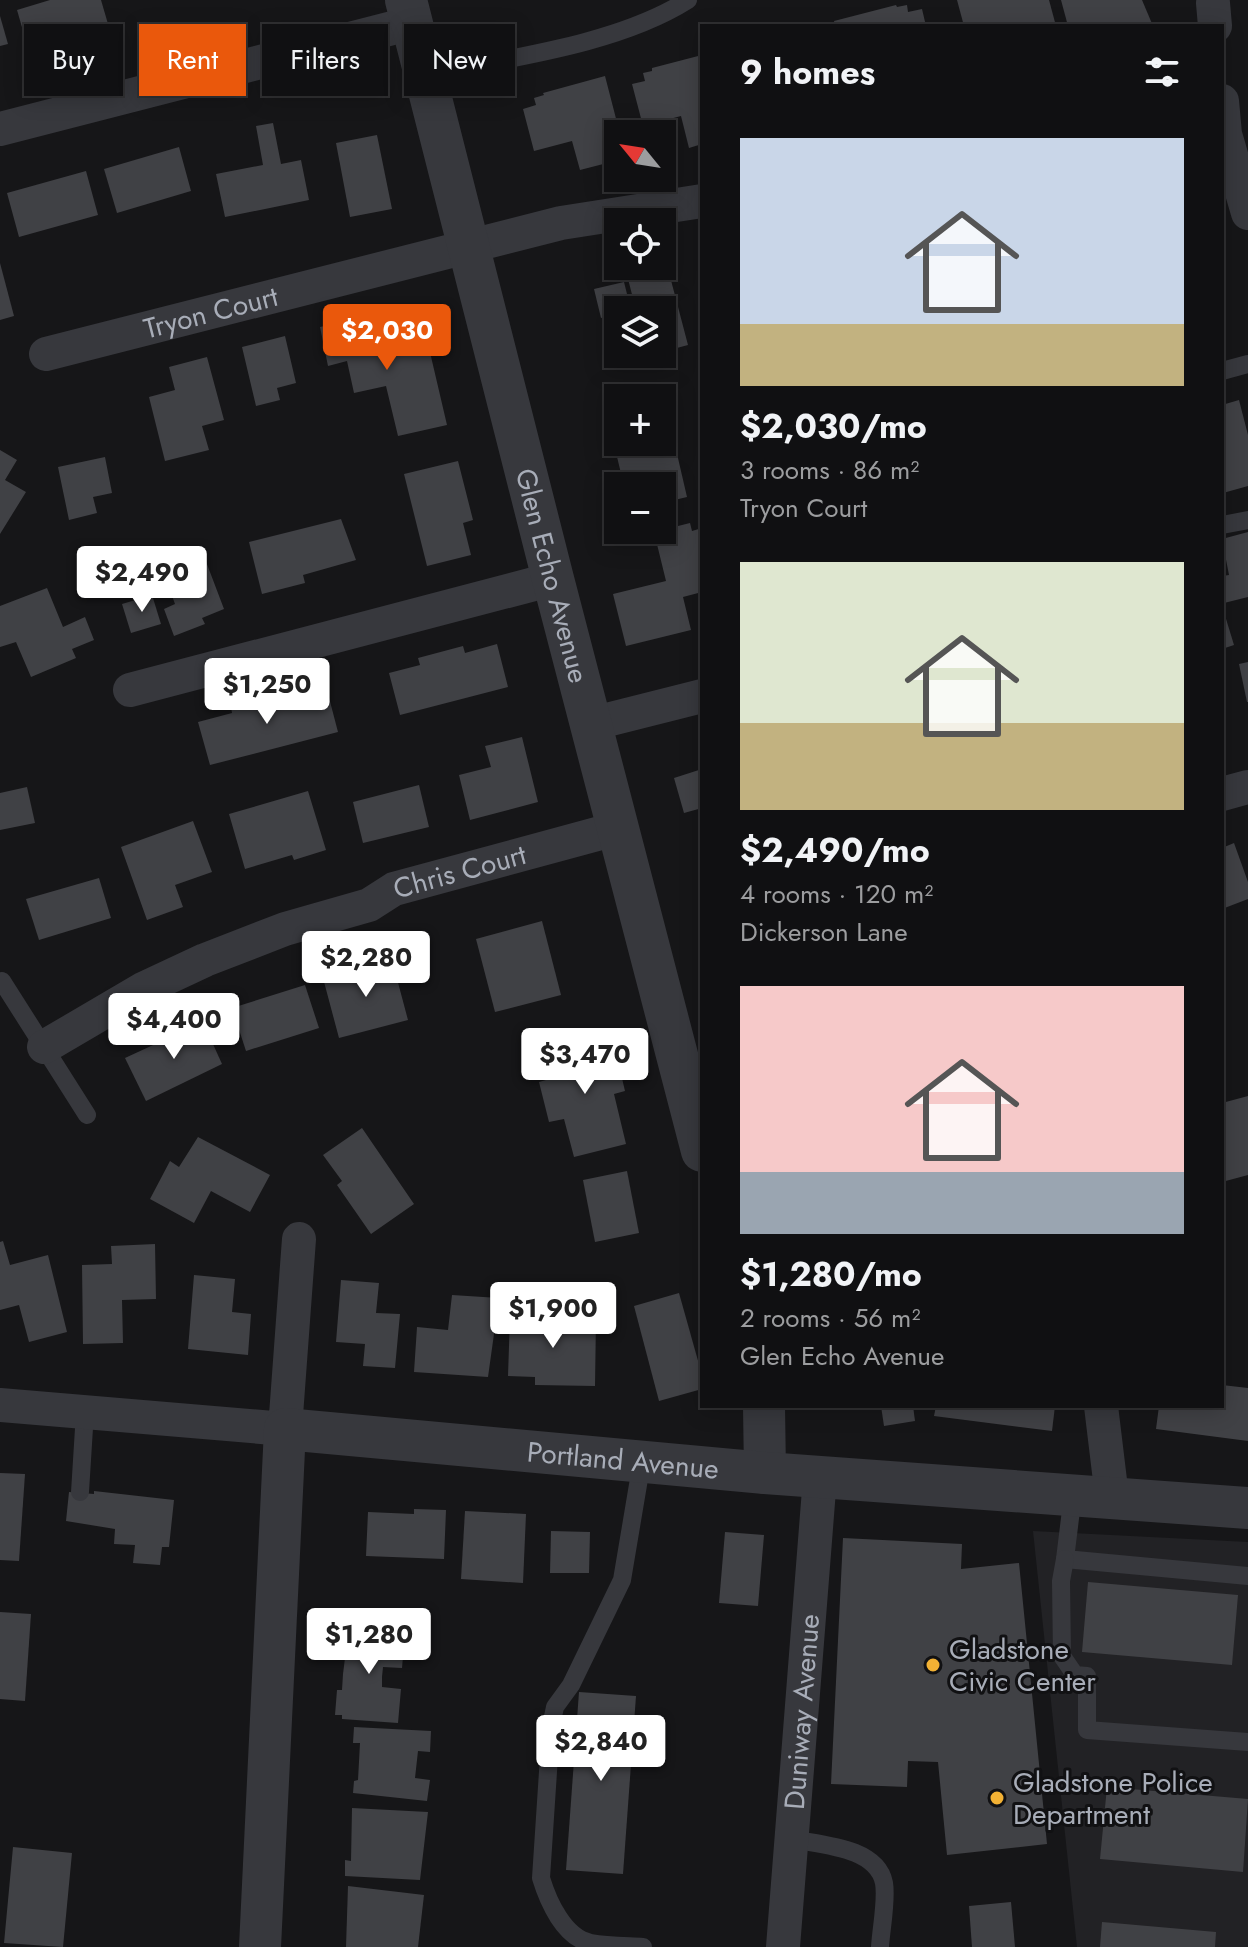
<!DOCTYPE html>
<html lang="en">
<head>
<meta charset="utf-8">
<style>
  :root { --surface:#101012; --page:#19191b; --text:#f1f3f6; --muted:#9c9d9f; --line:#303032; --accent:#ea580c }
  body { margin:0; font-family:Jost,sans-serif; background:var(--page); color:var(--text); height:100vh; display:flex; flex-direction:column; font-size:30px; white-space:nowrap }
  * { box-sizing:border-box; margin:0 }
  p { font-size:26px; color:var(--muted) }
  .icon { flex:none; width:44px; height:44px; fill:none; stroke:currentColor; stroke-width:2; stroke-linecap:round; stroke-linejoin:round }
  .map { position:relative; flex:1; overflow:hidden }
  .sheet { position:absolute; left:700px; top:24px; width:524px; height:1384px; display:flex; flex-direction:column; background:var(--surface); border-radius:0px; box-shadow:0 4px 20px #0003,0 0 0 2px var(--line) }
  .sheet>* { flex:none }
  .hud { position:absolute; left:24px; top:24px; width:556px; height:72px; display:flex; gap:16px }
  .needle { width:52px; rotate:300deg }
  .controls { position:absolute; left:604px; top:120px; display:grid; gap:16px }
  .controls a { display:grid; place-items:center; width:72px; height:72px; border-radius:0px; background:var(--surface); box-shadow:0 4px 20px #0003,0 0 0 2px var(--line); font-size:40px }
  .price { position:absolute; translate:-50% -68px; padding:0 18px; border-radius:8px; background:#fff; color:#222; font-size:26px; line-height:52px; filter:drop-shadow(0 2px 4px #0008) }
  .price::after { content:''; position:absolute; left:50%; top:48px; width:24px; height:18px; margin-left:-12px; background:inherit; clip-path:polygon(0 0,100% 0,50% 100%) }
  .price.selected { background:var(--accent); color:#fff }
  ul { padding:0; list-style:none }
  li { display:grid; align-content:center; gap:16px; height:424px; padding:0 40px }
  li span { display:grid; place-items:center; height:248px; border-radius:0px; color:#555 }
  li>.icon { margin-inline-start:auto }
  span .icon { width:144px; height:144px; fill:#fffc; stroke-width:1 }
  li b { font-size:34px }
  h2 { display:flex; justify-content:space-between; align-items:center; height:96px; padding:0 40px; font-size:34px }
  .chip { padding:0 28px; border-radius:0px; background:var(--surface); box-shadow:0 4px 20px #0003,0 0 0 2px var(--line); font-size:28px; line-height:72px }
  .chip.selected { background:var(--accent); color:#fff }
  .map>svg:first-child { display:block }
  .built { fill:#222225 }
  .building { fill:#404145 }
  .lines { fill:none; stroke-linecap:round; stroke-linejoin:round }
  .service { stroke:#37383d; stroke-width:18 }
  .minor { stroke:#37383d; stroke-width:34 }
  .tertiary { stroke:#37383d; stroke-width:42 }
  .poi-dot { fill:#f2b134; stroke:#111113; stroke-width:3 }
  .labels { text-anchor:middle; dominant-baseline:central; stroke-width:6; stroke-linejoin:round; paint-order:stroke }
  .street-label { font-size:28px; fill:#a8adb8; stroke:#111113 }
  .poi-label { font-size:28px; fill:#a8adb8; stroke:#111113; text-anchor:start }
</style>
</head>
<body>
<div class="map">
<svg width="1248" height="1947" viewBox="0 0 1248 1947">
  <rect width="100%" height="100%" fill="#161618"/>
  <polygon class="built" points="1033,1531 1248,1542 1248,1947 1077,1947"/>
  <g class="building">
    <polygon points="50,0 101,0 108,24 28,48 17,10"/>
    <polygon points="957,0 1049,0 1056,26 964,26"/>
    <polygon points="1061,0 1142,0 1153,26 1068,26"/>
    <polygon points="896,5 897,7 907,5 908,12 922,9 926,26 835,26 834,21"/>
    <polygon points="0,16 8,44 0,46"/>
    <polygon points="702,55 702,144 689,148 681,116 643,126 632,84 645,81 643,73 652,71 652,68"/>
    <polygon points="605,76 620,134 618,134 618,154 613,156 615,161 580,170 572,141 534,151 523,109 536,105 534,98 544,95 543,93"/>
    <polygon points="273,123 281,164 301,160 309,200 225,217 216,174 263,165 256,126"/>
    <polygon points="377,135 392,209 350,217 336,143"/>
    <polygon points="179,147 191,191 117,213 104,169"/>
    <polygon points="86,171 98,215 19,237 7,193"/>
    <polygon points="0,263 14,316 0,320"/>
    <polygon points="667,265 688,345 662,352 662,310 636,310 627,275"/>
    <polygon points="624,282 631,310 618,310 618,314 601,318 594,289"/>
    <polygon points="381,314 390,357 429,348 447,425 398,436 386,386 354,393 347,361 328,366 320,327"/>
    <polygon points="285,336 296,383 277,388 280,400 256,406 242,347"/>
    <polygon points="207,357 224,420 202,426 209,450 165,461 149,397 175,390 169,367"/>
    <polygon points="1239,400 1248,435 1248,486 1223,493 1222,405"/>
    <polygon points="662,402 665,402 687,497 662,503 662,486 624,486 607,415 618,413 618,442 662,442"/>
    <polygon points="0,450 17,460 5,480 26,492 0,534"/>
    <polygon points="105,457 112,493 93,497 97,513 69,520 58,467"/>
    <polygon points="458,461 473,520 463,523 471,555 427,566 404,474"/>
    <polygon points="341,519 356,560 303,575 305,583 262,594 249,542"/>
    <polygon points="690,523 692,531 702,528 702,592 683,597 691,630 626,646 613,594 666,581 654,532"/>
    <polygon points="1248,532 1248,597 1224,603 1222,576 1229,575 1222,539"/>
    <polygon points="202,551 224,609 202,618 205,624 174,636 164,609 175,604 161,565"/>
    <polygon points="47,588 63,627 85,617 94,640 72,649 76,658 31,677 16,642 0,647 0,606"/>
    <polygon points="152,595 161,624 131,633 122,604"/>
    <polygon points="1223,609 1234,645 1222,649 1222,610"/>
    <polygon points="497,644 508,687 400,715 389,673 420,665 418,658 463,646 465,653"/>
    <polygon points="1248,662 1248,702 1247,702 1239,664"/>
    <polygon points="327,690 338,732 210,765 198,722 232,713 231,707 274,696 275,703"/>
    <polygon points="522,737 538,802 470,820 459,775 491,767 485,746"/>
    <polygon points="702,769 702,808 684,813 674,778"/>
    <polygon points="419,785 429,827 363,843 353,802"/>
    <polygon points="27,787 35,823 0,830 0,793"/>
    <polygon points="308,791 326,850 294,860 292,855 245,869 229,814"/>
    <polygon points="193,821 212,872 175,885 183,907 147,920 121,847"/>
    <polygon points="1234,843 1248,882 1248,899 1222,909 1222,848"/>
    <polygon points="99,878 111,918 39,940 26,899"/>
    <polygon points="542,921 561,995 495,1012 476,939"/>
    <polygon points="392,960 408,1020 339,1038 323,978"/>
    <polygon points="305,985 319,1028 246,1051 232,1008"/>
    <polygon points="203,1022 222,1064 146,1101 125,1058"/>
    <polygon points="613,1040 625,1091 614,1094 626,1144 574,1157 564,1119 549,1122 539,1082 546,1080 540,1058"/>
    <polygon points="1248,1096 1248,1175 1222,1182 1222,1103"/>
    <polygon points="362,1128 414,1204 371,1234 337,1185 342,1181 323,1155"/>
    <polygon points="198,1137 270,1175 250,1212 211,1191 194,1223 150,1199 170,1161 179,1167"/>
    <polygon points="627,1171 639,1233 595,1242 583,1180"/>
    <polygon points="3,1241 10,1265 48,1255 67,1332 29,1342 19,1305 0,1310 0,1242"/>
    <polygon points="155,1244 156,1299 122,1300 123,1343 83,1344 82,1265 112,1264 111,1246"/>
    <polygon points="194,1275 235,1279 232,1312 251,1314 248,1355 188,1349"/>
    <polygon points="341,1280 379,1283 376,1313 400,1314 395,1368 363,1366 365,1344 336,1342"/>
    <polygon points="679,1293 702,1375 702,1389 659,1401 634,1306"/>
    <polygon points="452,1295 499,1298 488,1377 414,1372 417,1327 448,1330"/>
    <polygon points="510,1316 596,1318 595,1386 535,1385 535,1377 508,1376"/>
    <polygon points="1222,1385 1248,1388 1248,1441 1156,1429 1159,1406 1222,1406"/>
    <polygon points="881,1406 913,1406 915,1421 884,1426"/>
    <polygon points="936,1406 1055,1406 1052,1431 934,1416"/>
    <polygon points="0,1473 25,1474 19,1561 0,1560"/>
    <polygon points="94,1491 174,1500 169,1547 162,1547 160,1565 133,1563 135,1545 114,1544 115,1529 66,1521 69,1492 94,1494"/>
    <polygon points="414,1509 446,1510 444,1559 366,1556 368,1512 414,1514"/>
    <polygon points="465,1511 526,1514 523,1583 461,1579"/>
    <polygon points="551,1531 590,1532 589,1573 550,1573"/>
    <polygon points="725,1532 764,1535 758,1606 719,1603"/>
    <polygon points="843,1538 962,1544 961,1569 1019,1563 1047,1844 947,1855 938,1762 908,1761 907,1787 831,1784"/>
    <polygon points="1088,1582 1238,1595 1232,1665 1082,1652"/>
    <polygon points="0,1612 31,1614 25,1701 0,1699"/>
    <polygon points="348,1630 405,1634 402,1668 383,1667 382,1677 382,1687 401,1689 398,1723 342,1719 342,1715 335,1715 337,1690 342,1690 343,1674 345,1658 339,1658 341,1633 348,1634"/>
    <polygon points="579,1692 636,1696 623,1874 566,1870"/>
    <polygon points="354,1727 431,1731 430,1752 418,1751 415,1778 430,1780 427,1801 353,1793 354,1781 358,1780 360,1743 353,1743"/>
    <polygon points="1107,1787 1248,1799 1243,1872 1100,1859"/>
    <polygon points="352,1808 428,1812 420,1880 345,1876 345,1860 351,1861"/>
    <polygon points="13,1847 72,1853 63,1947 4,1943"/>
    <polygon points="348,1886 424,1895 418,1947 346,1947"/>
    <polygon points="1011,1902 1015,1947 972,1947 969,1906"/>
    <polygon points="1102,1922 1216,1932 1215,1947 1100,1947"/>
  </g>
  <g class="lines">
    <g class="service">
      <path d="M 426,75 C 508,58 617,45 688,0"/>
      <polyline points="1222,371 1248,364"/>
      <polyline points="1222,525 1248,520"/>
      <polyline points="2,981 87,1115"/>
      <path d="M 642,1461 L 622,1580 L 571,1685 L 555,1707 L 551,1726 L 541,1878 C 548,1901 564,1938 591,1943 C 607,1946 626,1946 643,1947"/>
      <polyline points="80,1492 85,1412"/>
      <polyline points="1073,1494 1065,1559 1248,1576"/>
      <polyline points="1065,1559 1061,1581 1062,1656 1075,1675 1087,1676 1087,1730 1248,1742"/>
      <path d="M 792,1839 C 821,1845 877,1847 884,1883 C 887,1900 881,1929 880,1947"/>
    </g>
    <g class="minor">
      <polyline points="1213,3 1215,26"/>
      <polyline points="1222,101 1225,134 1248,213"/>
      <polyline points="0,129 412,23"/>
      <path id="s1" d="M 46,354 L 561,223 L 702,201"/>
      <polyline points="130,690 553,579"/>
      <polyline points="591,724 702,696"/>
      <polyline points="1222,794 1248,787"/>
      <path id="s2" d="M 44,1047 L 143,989 L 205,960 L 285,929 L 369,905 L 394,889 L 619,828"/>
      <polyline points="0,1405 285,1429 299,1239"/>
      <polyline points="1101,1406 1112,1497"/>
      <path id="s3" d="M 783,1947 L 820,1477"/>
    </g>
    <g class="tertiary">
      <path id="s4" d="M 406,0 L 553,579 L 702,1151"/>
      <polyline points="764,1406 765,1473"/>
      <path id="s5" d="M 260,1947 L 285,1429 L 765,1473 L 1248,1508"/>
    </g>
  </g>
  <g class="poi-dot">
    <circle cx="933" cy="1665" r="8"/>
    <circle cx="997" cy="1798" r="8"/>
  </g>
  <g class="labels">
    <g class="street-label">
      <text stroke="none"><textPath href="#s1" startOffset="170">Tryon Court</textPath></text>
      <text stroke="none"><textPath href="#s4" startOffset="594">Glen Echo Avenue</textPath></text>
      <text stroke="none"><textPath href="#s2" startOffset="454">Chris Court</textPath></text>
      <text stroke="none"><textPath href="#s5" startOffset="858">Portland Avenue</textPath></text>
      <text stroke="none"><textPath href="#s3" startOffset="236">Duniway Avenue</textPath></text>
    </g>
    <g class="poi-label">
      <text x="949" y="1649">Gladstone<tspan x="949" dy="32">Civic Center</tspan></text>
      <text x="1013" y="1782">Gladstone Police<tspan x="1013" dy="32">Department</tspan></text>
    </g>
  </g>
</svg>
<div class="controls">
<a><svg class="needle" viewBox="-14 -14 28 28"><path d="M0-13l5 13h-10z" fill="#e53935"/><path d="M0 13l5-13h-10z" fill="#9c9d9f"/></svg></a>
<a><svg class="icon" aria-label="locate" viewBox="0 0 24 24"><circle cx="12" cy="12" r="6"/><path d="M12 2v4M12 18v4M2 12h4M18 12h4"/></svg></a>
<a><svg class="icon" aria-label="layers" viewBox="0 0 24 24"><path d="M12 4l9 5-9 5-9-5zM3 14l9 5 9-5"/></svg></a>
<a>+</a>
<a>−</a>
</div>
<b class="price selected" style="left:387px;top:372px">$2,030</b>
<b class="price" style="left:142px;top:614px">$2,490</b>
<b class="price" style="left:267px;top:726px">$1,250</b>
<b class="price" style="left:366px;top:999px">$2,280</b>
<b class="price" style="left:174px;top:1061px">$4,400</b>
<b class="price" style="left:585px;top:1096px">$3,470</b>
<b class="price" style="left:553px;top:1350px">$1,900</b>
<b class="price" style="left:369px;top:1676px">$1,280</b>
<b class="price" style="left:601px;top:1783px">$2,840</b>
<div class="hud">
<a class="chip">Buy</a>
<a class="chip selected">Rent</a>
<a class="chip">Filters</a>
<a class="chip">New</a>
</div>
<section class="sheet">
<h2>9 homes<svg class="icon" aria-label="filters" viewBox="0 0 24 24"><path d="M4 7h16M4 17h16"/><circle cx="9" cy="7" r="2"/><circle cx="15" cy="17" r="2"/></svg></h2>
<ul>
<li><span style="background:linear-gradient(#c9d6e8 75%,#c2b280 0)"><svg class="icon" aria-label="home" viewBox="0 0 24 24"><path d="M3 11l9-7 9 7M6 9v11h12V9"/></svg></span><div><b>$2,030/mo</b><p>3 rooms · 86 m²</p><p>Tryon Court</p></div></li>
<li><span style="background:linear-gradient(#dfe7d0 65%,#c2b280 0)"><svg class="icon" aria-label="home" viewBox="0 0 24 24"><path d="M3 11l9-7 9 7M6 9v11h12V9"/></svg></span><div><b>$2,490/mo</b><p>4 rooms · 120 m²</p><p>Dickerson Lane</p></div></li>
<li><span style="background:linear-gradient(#f6c9c9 75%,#9aa5b1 0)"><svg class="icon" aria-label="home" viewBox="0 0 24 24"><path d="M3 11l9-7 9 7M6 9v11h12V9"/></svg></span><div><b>$1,280/mo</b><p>2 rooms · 56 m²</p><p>Glen Echo Avenue</p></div></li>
</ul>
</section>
</div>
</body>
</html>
